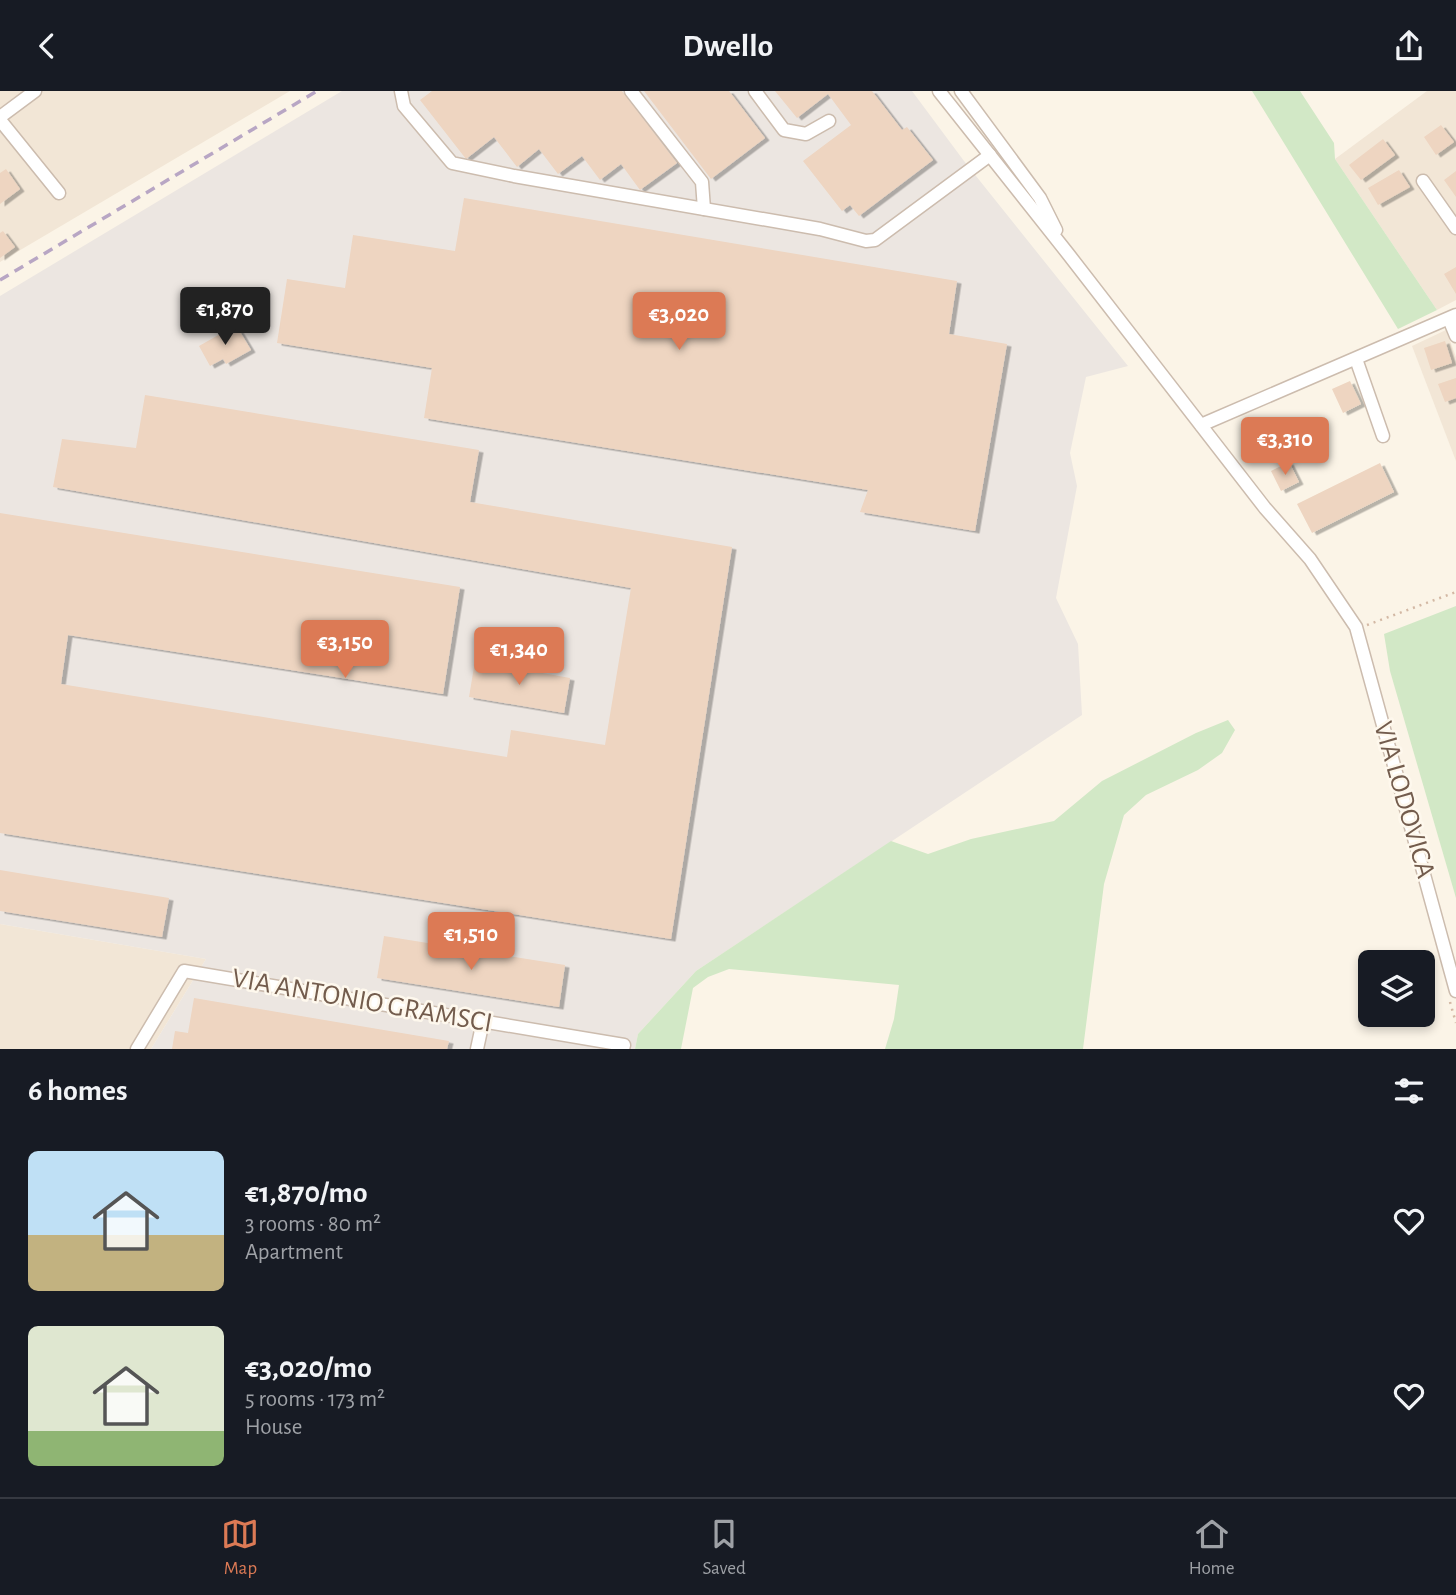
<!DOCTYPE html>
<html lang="en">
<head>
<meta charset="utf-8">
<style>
  :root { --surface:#171b24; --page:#20242c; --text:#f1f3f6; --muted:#9ea1a6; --line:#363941; --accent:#dc7a55 }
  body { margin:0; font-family:"Alegreya Sans",sans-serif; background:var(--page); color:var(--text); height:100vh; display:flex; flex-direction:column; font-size:26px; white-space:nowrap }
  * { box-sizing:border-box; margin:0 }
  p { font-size:23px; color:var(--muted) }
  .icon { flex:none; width:38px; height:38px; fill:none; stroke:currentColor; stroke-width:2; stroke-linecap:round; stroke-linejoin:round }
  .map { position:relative; height:958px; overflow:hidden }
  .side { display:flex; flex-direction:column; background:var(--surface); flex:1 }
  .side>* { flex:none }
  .tools { position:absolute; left:1358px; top:859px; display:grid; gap:14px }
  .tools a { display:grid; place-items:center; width:77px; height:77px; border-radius:10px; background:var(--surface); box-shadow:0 4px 10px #0003; font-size:35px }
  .price { position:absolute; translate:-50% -60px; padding:0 16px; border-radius:7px; background:var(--accent); color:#fff; font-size:23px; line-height:46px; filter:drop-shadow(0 2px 4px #0008) }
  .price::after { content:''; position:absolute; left:50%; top:42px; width:21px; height:16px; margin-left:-10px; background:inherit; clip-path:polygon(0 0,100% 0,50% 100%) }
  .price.active { background:#222; color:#fff }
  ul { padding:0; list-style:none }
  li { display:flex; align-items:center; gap:21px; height:175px; padding:0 28px }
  li span { display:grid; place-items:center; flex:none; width:196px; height:140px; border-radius:10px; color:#555 }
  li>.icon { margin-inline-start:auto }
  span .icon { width:84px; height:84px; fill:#fffc; stroke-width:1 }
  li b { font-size:30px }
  h2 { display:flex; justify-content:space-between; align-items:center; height:84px; padding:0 28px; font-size:30px }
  header { display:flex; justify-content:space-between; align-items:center; height:91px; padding:0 28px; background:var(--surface); font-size:32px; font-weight:700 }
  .tabs { display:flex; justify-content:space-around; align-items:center; height:98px; border-top:2px solid var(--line); background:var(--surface); font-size:19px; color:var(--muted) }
  .tabs a { display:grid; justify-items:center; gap:4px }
  .tabs .active { color:var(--accent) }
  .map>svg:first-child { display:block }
  .residential { fill:#f2e6d6 }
  .industrial { fill:#ece6e1 }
  .green { fill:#d2e8c6 }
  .building { fill:#eed5c1; filter:url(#shadow) }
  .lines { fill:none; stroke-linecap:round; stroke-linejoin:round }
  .minor-casing { stroke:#ccbcae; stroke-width:15 }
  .path { stroke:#d3b8a4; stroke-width:2.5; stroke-dasharray:2 5; stroke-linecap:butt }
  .minor { stroke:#fff; stroke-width:12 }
  .rail { stroke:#b8a6c4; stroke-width:3.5; stroke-dasharray:10 7; stroke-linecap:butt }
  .labels { text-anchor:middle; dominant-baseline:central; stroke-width:5; stroke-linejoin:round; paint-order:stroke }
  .street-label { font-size:28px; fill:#735c4d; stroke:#fef8ed }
</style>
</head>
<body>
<header><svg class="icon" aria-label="back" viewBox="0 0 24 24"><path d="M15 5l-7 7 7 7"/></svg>Dwello<svg class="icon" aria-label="share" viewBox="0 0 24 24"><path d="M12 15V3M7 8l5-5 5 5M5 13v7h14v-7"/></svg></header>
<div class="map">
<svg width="1456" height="958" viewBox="0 0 1456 958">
  <defs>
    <filter id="shadow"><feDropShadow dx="4.5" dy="2.5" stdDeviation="0" flood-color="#0004"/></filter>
  </defs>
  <rect width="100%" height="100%" fill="#fbf4e7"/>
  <g class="residential">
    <polygon points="0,0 290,0 0,171"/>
    <polygon points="1427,0 1456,0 1456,209 1437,219 1335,68"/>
    <polygon points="1446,239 1456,266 1456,370 1412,255"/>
    <polygon points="0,833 206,868 151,958 0,958"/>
  </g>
  <polygon class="industrial" points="342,0 912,0 964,70 1128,275 1086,286 1070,362 1077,395 1056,507 1078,553 1082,624 696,880 638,943 635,958 151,958 206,868 0,833 0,205"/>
  <g class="green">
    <polygon points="1252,0 1300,0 1334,52 1335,68 1437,219 1398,238"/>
    <polygon points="1456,515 1456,807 1390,580 1384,543"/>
    <polygon points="1228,629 1235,639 1222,662 1198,679 1146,704 1124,724 1104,793 1083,958 885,958 894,928 899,894 729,878 708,886 693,897 681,958 635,958 638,943 696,880 891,750 928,763 971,748 1054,730 1102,690 1196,642"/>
  </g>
  <g class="building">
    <polygon points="432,0 622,0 677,72 640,99 621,73 600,89 582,65 558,83 539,58 517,76 494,46 466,68 420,9"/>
    <polygon points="644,0 729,0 765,47 711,88"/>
    <polygon points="775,0 872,0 902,39 907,36 933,69 859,125 850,114 842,120 803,70 851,34 828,3 797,27"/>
    <polygon points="1441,34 1454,51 1436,64 1424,46"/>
    <polygon points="1383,48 1395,64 1361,89 1349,74"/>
    <polygon points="6,78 20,98 0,113 0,82"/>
    <polygon points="1399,79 1410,96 1378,114 1368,97"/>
    <polygon points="1456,80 1456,106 1444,89"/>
    <polygon points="464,107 957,190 949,243 1007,253 975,440 860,421 868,399 424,327 432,277 277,252 287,188 345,197 353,144 455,160"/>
    <polygon points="3,140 15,156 0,167 0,142"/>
    <polygon points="1456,176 1456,203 1444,183"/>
    <polygon points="236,234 251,259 226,273 223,268 210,275 199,255"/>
    <polygon points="1445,250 1452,272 1431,279 1424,257"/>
    <polygon points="1456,287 1456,307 1445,311 1438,293"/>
    <polygon points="1350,290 1361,313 1343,322 1332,298"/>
    <polygon points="145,304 479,359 470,411 732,456 671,848 0,742 0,422 460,496 443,603 68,544 61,593 507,666 511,639 605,654 631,497 53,396 62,348 136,357"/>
    <polygon points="1289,371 1299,391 1281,400 1271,380"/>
    <polygon points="1380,372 1394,401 1312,442 1297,413"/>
    <polygon points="475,570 570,587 564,622 469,606"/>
    <polygon points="0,779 169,807 162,846 0,820"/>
    <polygon points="384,845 565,874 559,916 377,887"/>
    <polygon points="194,907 449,950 447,958 172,958 175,940 188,942"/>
  </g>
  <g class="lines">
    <defs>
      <g id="minor">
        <polyline points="401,0 404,15 452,72 514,85 820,138 866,150 875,149 990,64"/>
        <polyline points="631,0 702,91 704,118"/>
        <polyline points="755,0 784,39 806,43 829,30"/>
        <polyline points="939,0 1069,164 1265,417 1310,468 1356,536 1456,900"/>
        <polyline points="961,0 1040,107 1056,139"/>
        <polyline points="0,26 35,0"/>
        <polyline points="0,29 59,102"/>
        <polyline points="1423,90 1456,137"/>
        <polyline points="1449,228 1456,245"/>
        <polyline points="1356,268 1383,345"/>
        <polyline points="1201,334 1456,224"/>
        <polyline points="137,958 184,880 624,954 623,958"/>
        <polyline points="477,958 483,930"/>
      </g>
    </defs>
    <use href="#minor" class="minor-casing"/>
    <g class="path">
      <polyline points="1367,534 1456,501"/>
      <polyline points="1450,911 1456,932"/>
    </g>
    <use href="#minor" class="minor"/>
    <polyline class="rail" points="0,189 317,0"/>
  </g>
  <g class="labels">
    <g class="street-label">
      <text transform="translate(1404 709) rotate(74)">VIA LODOVICA</text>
      <text transform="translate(362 910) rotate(10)">VIA ANTONIO GRAMSCI</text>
    </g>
  </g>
</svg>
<div class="tools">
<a><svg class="icon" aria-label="layers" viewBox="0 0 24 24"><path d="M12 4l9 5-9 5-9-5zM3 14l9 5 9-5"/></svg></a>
</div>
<b class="price active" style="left:225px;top:256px">€1,870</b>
<b class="price" style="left:679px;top:261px">€3,020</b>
<b class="price" style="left:1285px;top:386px">€3,310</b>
<b class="price" style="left:345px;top:589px">€3,150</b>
<b class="price" style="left:519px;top:596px">€1,340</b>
<b class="price" style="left:471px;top:881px">€1,510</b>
</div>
<section class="side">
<h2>6 homes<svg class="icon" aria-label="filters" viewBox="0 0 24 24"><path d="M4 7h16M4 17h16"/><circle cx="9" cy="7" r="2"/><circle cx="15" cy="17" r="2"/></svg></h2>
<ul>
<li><span style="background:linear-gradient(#bfe0f5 60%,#c2b280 0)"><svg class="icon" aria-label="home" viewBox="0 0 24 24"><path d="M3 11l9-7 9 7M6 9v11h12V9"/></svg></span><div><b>€1,870/mo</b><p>3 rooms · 80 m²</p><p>Apartment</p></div><svg class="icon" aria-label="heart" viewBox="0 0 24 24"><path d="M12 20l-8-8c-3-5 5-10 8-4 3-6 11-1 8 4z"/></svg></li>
<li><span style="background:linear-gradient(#dfe7d0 75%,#8fb573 0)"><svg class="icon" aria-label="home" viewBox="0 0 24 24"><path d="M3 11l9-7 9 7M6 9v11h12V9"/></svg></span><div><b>€3,020/mo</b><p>5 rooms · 173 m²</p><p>House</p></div><svg class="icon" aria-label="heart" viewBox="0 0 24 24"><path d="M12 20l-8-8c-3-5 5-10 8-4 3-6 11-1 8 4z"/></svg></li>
</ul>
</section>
<nav class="tabs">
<a class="active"><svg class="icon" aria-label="map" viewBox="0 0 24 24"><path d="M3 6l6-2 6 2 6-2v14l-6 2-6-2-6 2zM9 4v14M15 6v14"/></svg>Map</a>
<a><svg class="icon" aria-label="saved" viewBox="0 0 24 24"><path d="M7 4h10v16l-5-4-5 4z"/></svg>Saved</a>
<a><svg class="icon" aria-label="home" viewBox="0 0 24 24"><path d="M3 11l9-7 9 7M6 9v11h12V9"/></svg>Home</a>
</nav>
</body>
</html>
